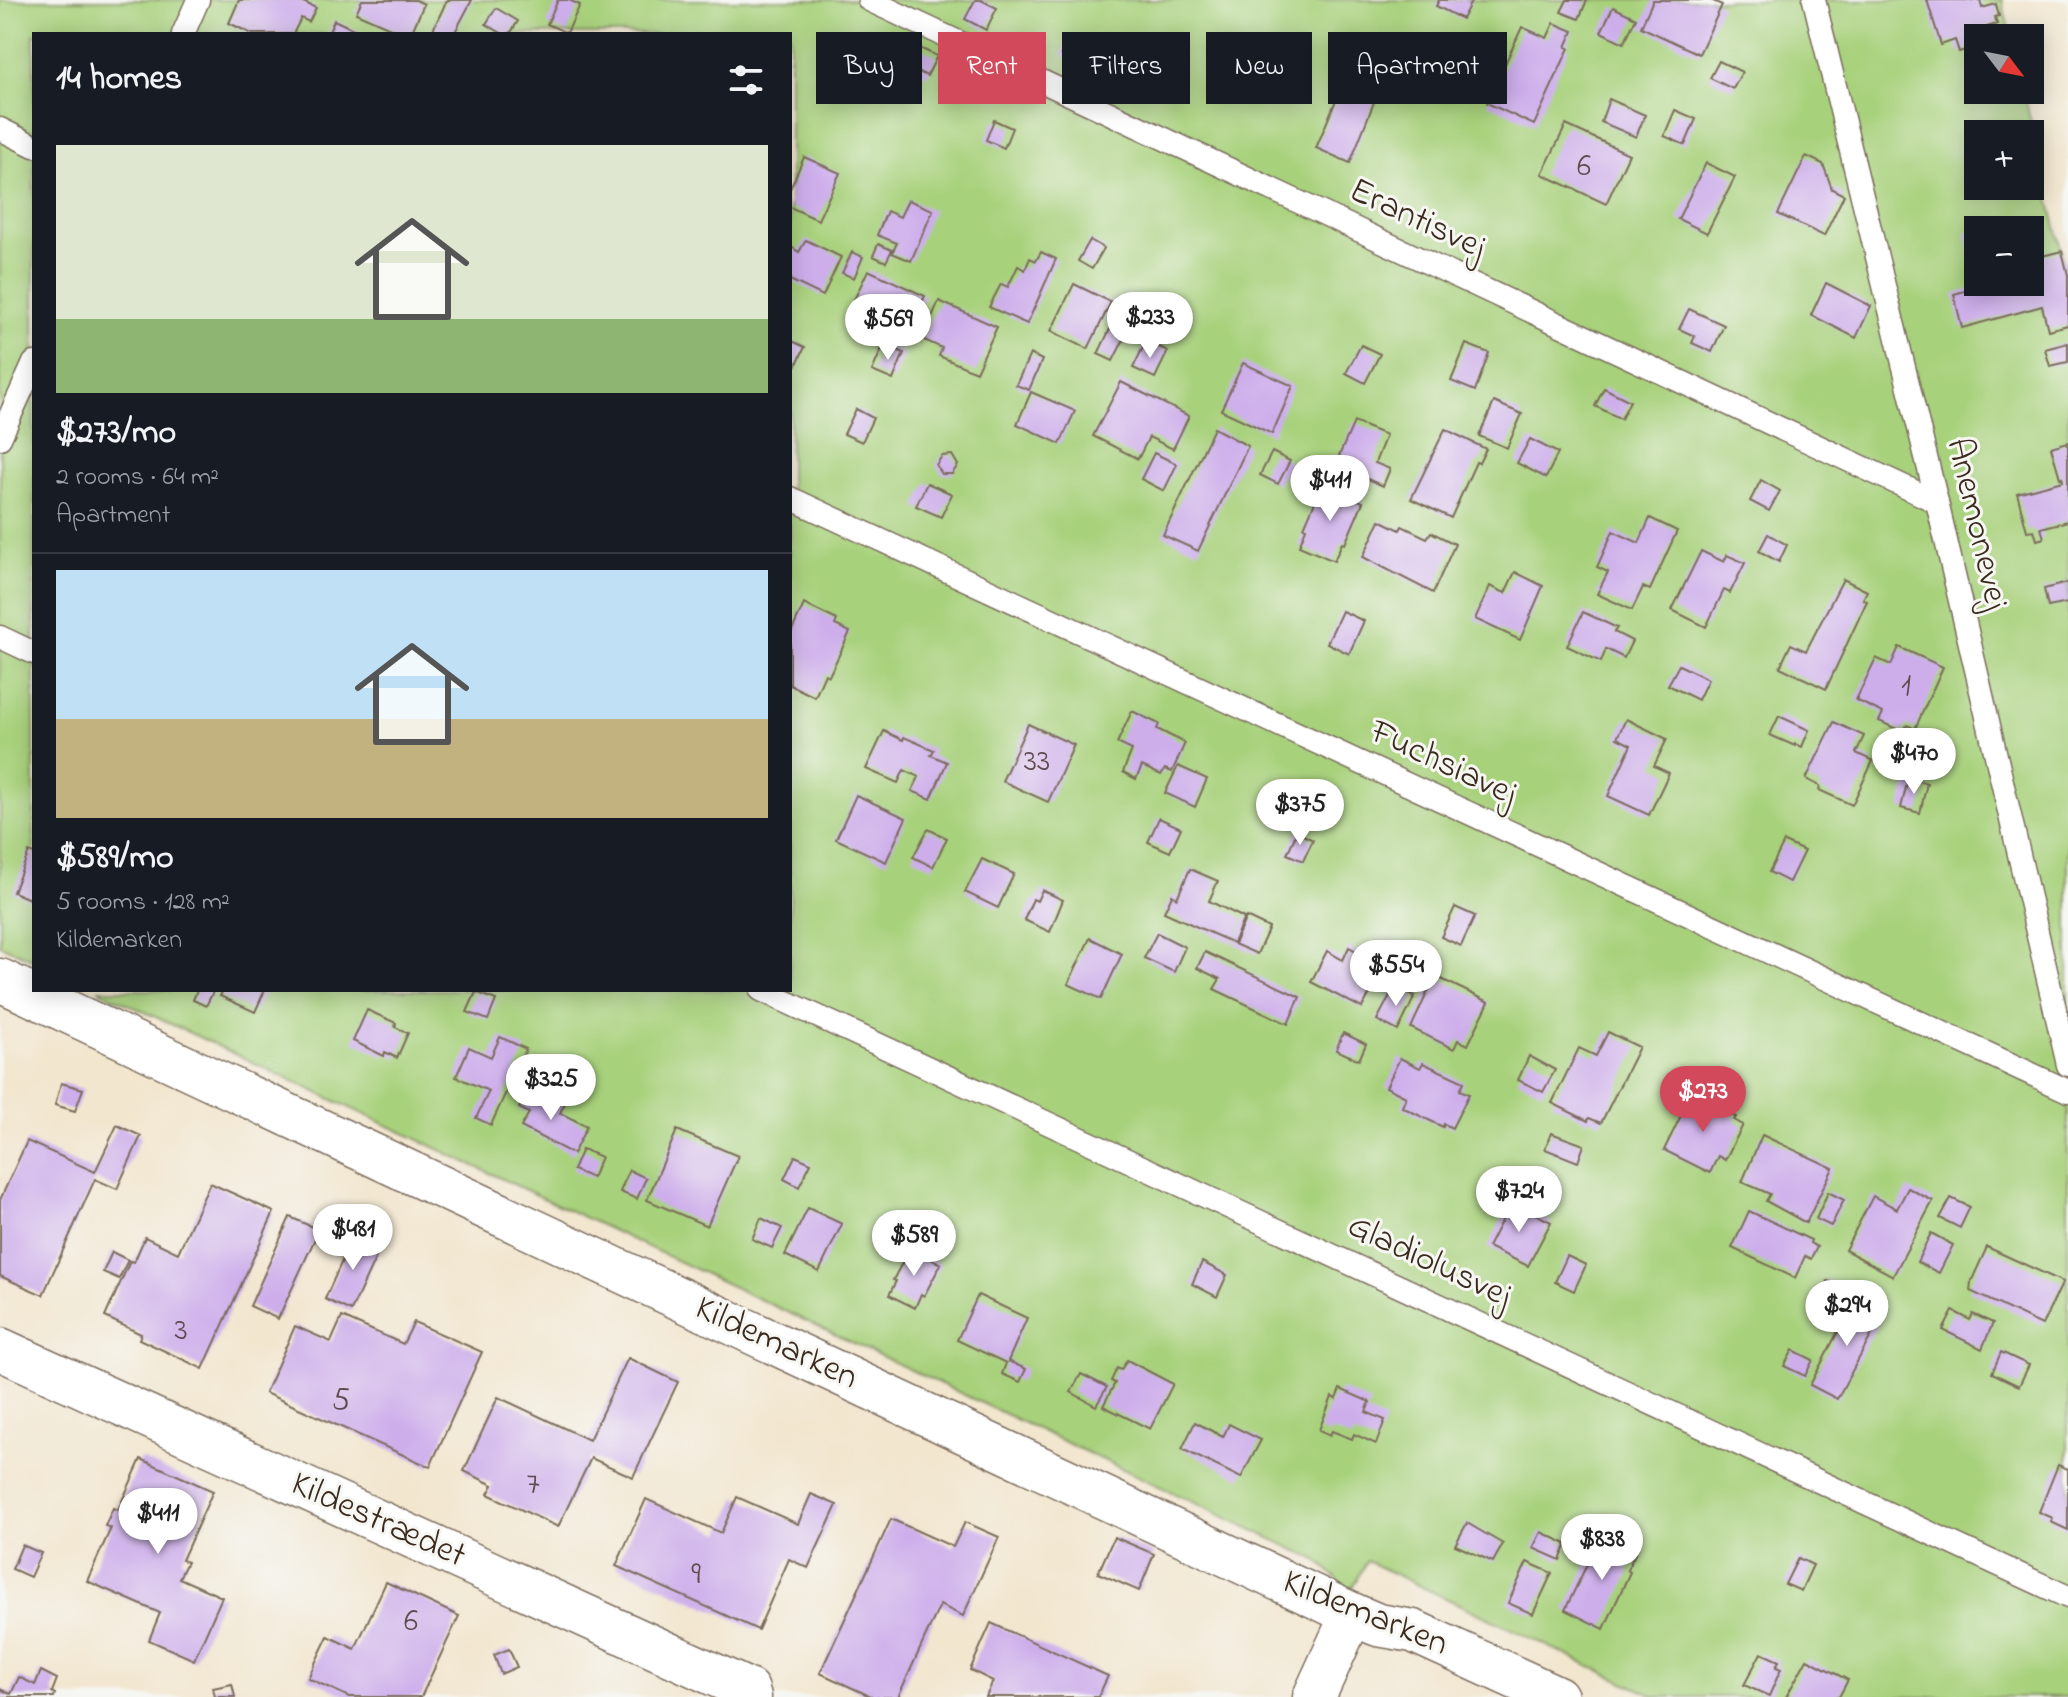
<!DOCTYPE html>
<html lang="en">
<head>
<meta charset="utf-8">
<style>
  :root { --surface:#171b24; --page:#242831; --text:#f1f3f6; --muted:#9ea1a6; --line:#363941; --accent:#d1495b }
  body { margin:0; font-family:"Indie Flower",sans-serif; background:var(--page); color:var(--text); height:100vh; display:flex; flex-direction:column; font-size:30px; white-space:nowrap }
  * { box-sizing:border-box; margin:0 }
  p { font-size:26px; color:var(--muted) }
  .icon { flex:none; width:44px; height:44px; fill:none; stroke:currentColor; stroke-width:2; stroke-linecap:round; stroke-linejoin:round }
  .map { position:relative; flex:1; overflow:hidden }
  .panel { position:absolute; left:32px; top:32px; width:760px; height:960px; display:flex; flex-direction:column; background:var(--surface); border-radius:0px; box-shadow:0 4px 20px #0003 }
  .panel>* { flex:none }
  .banner { position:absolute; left:816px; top:32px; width:760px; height:72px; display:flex; gap:16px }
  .needle { width:52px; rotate:122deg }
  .buttons { position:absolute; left:1964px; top:24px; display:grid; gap:16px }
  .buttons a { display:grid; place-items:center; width:80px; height:80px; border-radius:0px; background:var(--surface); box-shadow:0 4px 20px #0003; font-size:40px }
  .price { position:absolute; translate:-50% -68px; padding:0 18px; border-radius:28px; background:#fff; color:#222; font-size:26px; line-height:52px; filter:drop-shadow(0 2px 4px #0008) }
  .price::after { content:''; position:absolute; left:50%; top:48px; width:24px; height:18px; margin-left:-12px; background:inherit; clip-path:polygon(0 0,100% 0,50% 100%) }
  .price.current { background:var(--accent); color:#fff }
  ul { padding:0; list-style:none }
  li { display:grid; align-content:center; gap:16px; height:424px; padding:0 24px }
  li+li { border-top:2px solid var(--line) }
  li span { display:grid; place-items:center; height:248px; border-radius:0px; color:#555 }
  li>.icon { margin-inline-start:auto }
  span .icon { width:144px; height:144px; fill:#fffc; stroke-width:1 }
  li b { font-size:34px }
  h2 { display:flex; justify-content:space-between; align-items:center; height:96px; padding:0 24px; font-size:34px }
  .chip { padding:0 28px; border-radius:0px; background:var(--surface); box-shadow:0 4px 20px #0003; font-size:28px; line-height:72px }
  .chip.current { background:var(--accent); color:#fff }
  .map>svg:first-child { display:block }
  .green { fill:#a8d17c; stroke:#727e4d; stroke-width:2; fill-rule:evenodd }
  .building { fill:#cdaeeb }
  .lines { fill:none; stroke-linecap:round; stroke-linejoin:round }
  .service-casing { stroke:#7b6c5c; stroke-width:25 }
  .minor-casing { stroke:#7b6c5c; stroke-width:45 }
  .service { stroke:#fff; stroke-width:22 }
  .minor { stroke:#fff; stroke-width:42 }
  .labels { text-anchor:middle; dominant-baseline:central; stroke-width:6; stroke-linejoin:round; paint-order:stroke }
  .number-label { font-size:32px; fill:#604b51 }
  .street-label { font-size:36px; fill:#3b2a1e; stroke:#f6f6f2 }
</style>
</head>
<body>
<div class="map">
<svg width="2068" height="1697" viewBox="0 0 2068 1697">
  <rect width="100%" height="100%" fill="#f6f6f2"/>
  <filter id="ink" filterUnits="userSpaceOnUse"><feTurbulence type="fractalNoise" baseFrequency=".0125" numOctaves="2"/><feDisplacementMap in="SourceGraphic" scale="16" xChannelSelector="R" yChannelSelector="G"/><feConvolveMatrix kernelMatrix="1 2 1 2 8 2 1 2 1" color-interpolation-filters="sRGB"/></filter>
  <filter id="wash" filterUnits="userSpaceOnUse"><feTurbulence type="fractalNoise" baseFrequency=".006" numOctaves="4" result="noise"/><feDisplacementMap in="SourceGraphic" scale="32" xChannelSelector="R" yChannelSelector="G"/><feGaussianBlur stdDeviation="1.8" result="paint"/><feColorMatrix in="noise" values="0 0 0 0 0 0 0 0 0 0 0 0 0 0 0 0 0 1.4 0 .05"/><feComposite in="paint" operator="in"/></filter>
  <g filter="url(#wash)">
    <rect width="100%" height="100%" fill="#f2e6cf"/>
    <path class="green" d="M 0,0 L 2002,0 L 2011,38 L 1978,38 L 1978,90 L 2023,90 L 2068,277 L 2068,1697 L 1656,1697 L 1367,1561 L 1351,1589 C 1338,1583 1329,1569 1317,1560 L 98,990 L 790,990 L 790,34 L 34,34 L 34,960 L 0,945 ZM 1978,134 L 2030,134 L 2030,186 L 1978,186 ZM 1978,230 L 2030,230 L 2030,282 L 1978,282 Z"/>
    <g id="blocks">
      <g class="building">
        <polygon points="239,0 299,0 316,8 309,22 301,18 293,34 252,34 229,23"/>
        <polygon points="362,0 416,0 424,4 411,34 404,34 356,13"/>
        <polygon points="447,0 472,0 454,34 431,34"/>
        <polygon points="558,0 569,0 580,5 567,33 547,24"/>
        <polygon points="975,0 981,0 997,8 986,30 965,19"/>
        <polygon points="1439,0 1467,0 1471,2 1462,19 1436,6"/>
        <polygon points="1567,0 1587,0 1579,19 1561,12"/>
        <polygon points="1653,0 1711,0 1722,5 1699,54 1641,27"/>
        <polygon points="1927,0 1980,0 1982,8 1996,4 1999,16 1995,17 1997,24 1987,27 1990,38 1978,38 1978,46 1959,52 1955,40 1941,45"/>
        <polygon points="1613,7 1636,18 1624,43 1601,32"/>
        <polygon points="496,8 518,21 510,34 503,34 486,24"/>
        <polygon points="334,20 364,34 328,34"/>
        <polygon points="1554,23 1573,31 1566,47 1569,48 1534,125 1487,103 1522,27 1547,38"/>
        <polygon points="1068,39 1089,48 1083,63 1061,55"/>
        <polygon points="913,45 937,56 927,76 903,65"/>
        <polygon points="1719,61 1742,72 1733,89 1710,78"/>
        <polygon points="1341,88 1374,102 1350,163 1316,148"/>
        <polygon points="1609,99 1645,115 1636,137 1601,122"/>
        <polygon points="1675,110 1696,119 1685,145 1664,136"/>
        <polygon points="994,120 1012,128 1004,148 986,140"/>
        <polygon points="1566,125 1629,154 1606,204 1542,174"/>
        <polygon points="1806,156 1823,164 1832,189 1844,195 1824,236 1778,214"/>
        <polygon points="804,157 840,173 818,220 790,207 790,189"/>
        <polygon points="1706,163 1735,177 1707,233 1678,219"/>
        <polygon points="908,200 933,210 911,261 892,253 897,243 877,235 887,211 900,217"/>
        <polygon points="1978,230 1978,248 1970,250 1966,233"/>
        <polygon points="806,240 841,257 823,296 790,280 790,246 799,252"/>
        <polygon points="1090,240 1104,248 1092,269 1078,261"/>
        <polygon points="878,244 892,250 886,262 873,256"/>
        <polygon points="2062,251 2068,275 2068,325 2048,330 2042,306 1962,328 1954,294 1976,288 1970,261 1978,259 1978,282 2030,282 2030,259"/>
        <polygon points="852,252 863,257 854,278 842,273"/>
        <polygon points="1041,252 1056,259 1027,324 989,307 1001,284 1008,287 1018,266 1025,270 1030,258 1036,261"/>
        <polygon points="868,270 925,296 914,319 898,313 886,338 845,319"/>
        <polygon points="1826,283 1871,306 1856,338 1811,315"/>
        <polygon points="1074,284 1111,302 1088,349 1051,331"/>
        <polygon points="939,301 997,327 976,372 939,356 942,348 922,339"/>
        <polygon points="1689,309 1724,325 1712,352 1692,343 1695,336 1679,329"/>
        <polygon points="1110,329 1125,337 1113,361 1098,354"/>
        <polygon points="790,340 805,347 794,370 790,369"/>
        <polygon points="1146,341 1168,351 1155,378 1133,368"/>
        <polygon points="2068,343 2068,362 2050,366 2045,349"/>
        <polygon points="884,344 904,353 893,380 872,371"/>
        <polygon points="1466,344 1489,353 1475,391 1451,381"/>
        <polygon points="1361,345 1380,354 1365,383 1346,373"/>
        <polygon points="1030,354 1042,360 1029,390 1016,385"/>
        <polygon points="1243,363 1293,386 1272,434 1221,410"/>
        <polygon points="1121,382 1189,416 1173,449 1149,437 1138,459 1093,436"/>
        <polygon points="1604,388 1630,401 1621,419 1595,406"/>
        <polygon points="1031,392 1075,411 1060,444 1017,424"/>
        <polygon points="1494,402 1522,414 1507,448 1479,436"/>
        <polygon points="856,409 873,418 862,442 844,434"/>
        <polygon points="1354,422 1386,435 1375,463 1390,469 1383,486 1335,465"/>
        <polygon points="1214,428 1248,446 1198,551 1163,535"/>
        <polygon points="1445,429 1486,449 1479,463 1476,462 1451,518 1411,499"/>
        <polygon points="1530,439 1558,453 1546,478 1517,463"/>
        <polygon points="2068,442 2068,521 2041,528 2044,538 2037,540 2034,530 2027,531 2017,493 2063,481 2062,477 2060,478 2051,447"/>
        <polygon points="1272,452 1290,461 1278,484 1260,475"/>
        <polygon points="1154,453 1177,464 1164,491 1141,479"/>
        <polygon points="952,455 958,465 952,474 942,474 936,465 942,456"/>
        <polygon points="1761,480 1780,491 1769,511 1750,501"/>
        <polygon points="927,483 952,494 941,517 916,506"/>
        <polygon points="1322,485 1363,502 1345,544 1342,543 1334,561 1299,546 1306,528 1304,527"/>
        <polygon points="1650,518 1677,531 1650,590 1643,587 1632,610 1597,594 1608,572 1597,567 1613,531 1639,543"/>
        <polygon points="1380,520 1400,530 1402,526 1427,538 1431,532 1455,544 1433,593 1363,557"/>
        <polygon points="1768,534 1787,545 1779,562 1759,551"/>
        <polygon points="1701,551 1724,562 1727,555 1745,563 1730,593 1724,590 1706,627 1672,610"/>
        <polygon points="1515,572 1543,586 1520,640 1475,619 1490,586 1505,593"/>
        <polygon points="1843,579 1867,591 1863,599 1867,601 1826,689 1780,667 1791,644 1806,651"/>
        <polygon points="2067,583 2068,603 2048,607 2044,589"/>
        <polygon points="804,604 837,620 835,625 850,632 829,676 825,674 815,697 790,685 790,635"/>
        <polygon points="1342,611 1364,621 1349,654 1327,643"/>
        <polygon points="1583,612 1617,628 1614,632 1632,641 1624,658 1606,649 1601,662 1567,646"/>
        <polygon points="1899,647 1943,667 1915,729 1907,725 1903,732 1879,721 1883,713 1856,700 1876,658 1891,665"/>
        <polygon points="1679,665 1708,679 1698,700 1668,685"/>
        <polygon points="1132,711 1159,724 1157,729 1185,743 1172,772 1165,769 1161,775 1142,766 1136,779 1123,772 1132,750 1117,743"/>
        <polygon points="1779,716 1809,730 1802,747 1795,744 1795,746 1770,735"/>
        <polygon points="1626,719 1667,739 1654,766 1669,773 1649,815 1608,796 1631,745 1617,738"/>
        <polygon points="1834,722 1864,736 1856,753 1873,761 1852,805 1819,790 1820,786 1806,779"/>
        <polygon points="1028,724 1074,745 1048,802 1002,781"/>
        <polygon points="884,731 903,740 904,737 934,750 931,755 947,762 931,799 912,791 919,777 904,770 898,783 866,769"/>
        <polygon points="1178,766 1207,779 1195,807 1165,793"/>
        <polygon points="1908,779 1927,783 1920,813 1901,808"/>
        <polygon points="856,795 906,818 886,862 836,839"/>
        <polygon points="1159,818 1181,828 1170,852 1148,842"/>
        <polygon points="928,829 947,838 933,867 913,857"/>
        <polygon points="1297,832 1313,840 1303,861 1287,854"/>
        <polygon points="1784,842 1804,851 1789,882 1769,872"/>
        <polygon points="29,852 34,854 34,901 13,892"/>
        <polygon points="982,859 1014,874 998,908 965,892"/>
        <polygon points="1190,869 1218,881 1209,901 1244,918 1233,943 1164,912 1172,895 1177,898"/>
        <polygon points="1042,890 1063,900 1050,932 1024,920 1033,899 1037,901"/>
        <polygon points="1455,907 1475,916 1461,946 1441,937"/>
        <polygon points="1246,917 1269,928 1257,954 1234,944"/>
        <polygon points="1157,933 1185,947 1174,972 1144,958"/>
        <polygon points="1090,938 1122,954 1101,999 1068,984"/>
        <polygon points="1349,947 1374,961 1370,970 1380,975 1362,1008 1311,982 1327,951 1343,960"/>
        <polygon points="1205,952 1300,997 1288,1024 1214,989 1220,979 1197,968"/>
        <polygon points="1435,976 1489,1002 1468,1045 1458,1040 1454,1049 1411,1028"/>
        <polygon points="1395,986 1415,996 1398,1031 1377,1020"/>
        <polygon points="197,990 214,990 206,1006 193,1000"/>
        <polygon points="223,990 265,990 255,1012 220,996"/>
        <polygon points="476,992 496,1000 488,1020 467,1012"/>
        <polygon points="367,1010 396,1023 395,1027 408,1033 397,1058 385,1052 384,1056 353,1041"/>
        <polygon points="1608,1032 1639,1047 1601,1123 1589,1118 1588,1121 1552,1103 1579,1048 1596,1056"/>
        <polygon points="1343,1033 1366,1044 1359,1060 1336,1050"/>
        <polygon points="500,1037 526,1049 491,1125 476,1118 489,1091 456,1077 469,1047 491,1057"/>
        <polygon points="1529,1056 1555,1070 1543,1092 1518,1080"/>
        <polygon points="1400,1058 1420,1068 1423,1063 1464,1082 1460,1090 1469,1094 1452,1128 1444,1124 1443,1127 1402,1107 1406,1097 1386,1087"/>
        <polygon points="61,1083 83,1089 75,1111 55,1105"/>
        <polygon points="540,1090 565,1103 560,1113 587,1126 573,1154 521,1127 529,1113 519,1108 527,1093 537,1097"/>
        <polygon points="1691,1095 1736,1117 1734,1120 1743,1125 1725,1160 1718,1156 1710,1173 1664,1150"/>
        <polygon points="117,1125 141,1136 117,1189 95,1179 43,1295 0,1276 0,1200 27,1141 95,1172"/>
        <polygon points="677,1130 738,1156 707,1226 647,1200"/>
        <polygon points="1551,1133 1584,1145 1578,1162 1545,1149"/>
        <polygon points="1762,1135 1833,1168 1806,1223 1766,1201 1770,1194 1742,1182"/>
        <polygon points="582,1149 601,1157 592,1178 573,1170"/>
        <polygon points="795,1156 811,1163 799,1187 784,1179"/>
        <polygon points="629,1170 646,1178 637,1199 620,1192"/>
        <polygon points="210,1183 274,1212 203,1369 139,1339 141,1334 105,1317 130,1261 134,1262 145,1237 178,1253"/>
        <polygon points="1908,1188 1933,1201 1893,1276 1845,1250 1873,1196 1897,1209"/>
        <polygon points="1828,1192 1844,1200 1831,1226 1816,1219"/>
        <polygon points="1951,1198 1970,1207 1960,1228 1940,1218"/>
        <polygon points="1511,1202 1551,1222 1528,1266 1488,1247"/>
        <polygon points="808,1208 842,1224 819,1272 785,1255"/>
        <polygon points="1749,1211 1811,1240 1810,1243 1817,1247 1811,1259 1805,1256 1795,1278 1732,1248"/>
        <polygon points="290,1217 319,1230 278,1319 250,1306"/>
        <polygon points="761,1218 782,1228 772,1248 752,1239"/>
        <polygon points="1931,1233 1953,1245 1939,1273 1917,1262"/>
        <polygon points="354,1234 381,1246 351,1311 325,1299"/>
        <polygon points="1987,1247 2063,1282 2042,1325 1970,1291 1971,1282"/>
        <polygon points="910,1248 941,1264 924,1296 921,1294 915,1308 889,1295 896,1281 893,1280"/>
        <polygon points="112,1252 128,1260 119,1279 103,1272"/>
        <polygon points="1567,1256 1586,1265 1574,1291 1555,1282"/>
        <polygon points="1202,1262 1227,1275 1217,1297 1192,1284"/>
        <polygon points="1828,1281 1851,1291 1838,1320 1816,1310"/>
        <polygon points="978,1295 1027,1318 1008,1361 1026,1369 1020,1382 1002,1374 1006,1363 957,1340"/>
        <polygon points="1856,1297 1884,1312 1837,1399 1810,1385"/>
        <polygon points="1953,1311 1970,1320 1973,1314 1993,1323 1982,1349 1943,1330"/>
        <polygon points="342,1317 403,1344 414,1322 482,1352 430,1467 265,1393 295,1326 331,1342"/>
        <polygon points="1793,1350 1813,1360 1805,1376 1784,1366"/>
        <polygon points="2001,1352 2029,1365 2019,1386 1992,1373"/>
        <polygon points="628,1358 678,1382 633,1477 591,1458 558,1527 488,1494 493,1485 464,1471 498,1397 589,1440"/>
        <polygon points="1127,1360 1173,1384 1150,1429 1103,1406 1115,1383 1111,1381 1117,1368 1121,1370"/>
        <polygon points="1081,1374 1107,1387 1096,1406 1071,1392"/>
        <polygon points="1340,1389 1370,1402 1366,1412 1385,1420 1376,1444 1354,1434 1352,1439 1332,1431 1330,1435 1319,1430 1332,1397 1336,1399"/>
        <polygon points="1195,1422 1223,1437 1229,1424 1261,1440 1241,1478 1182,1449"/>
        <polygon points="141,1459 213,1491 182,1560 187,1562 179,1578 222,1597 194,1660 149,1640 160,1613 87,1581 111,1528 105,1526 113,1508 118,1510"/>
        <polygon points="2058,1465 2068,1469 2068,1530 2051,1522 2053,1518 2039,1512"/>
        <polygon points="811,1494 837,1505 808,1568 789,1559 758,1630 616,1566 646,1499 721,1533 737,1497 798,1524"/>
        <polygon points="891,1519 953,1547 965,1522 999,1537 963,1616 940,1605 898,1697 872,1697 820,1673"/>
        <polygon points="1467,1523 1503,1544 1493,1562 1455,1545"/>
        <polygon points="1541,1532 1567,1544 1560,1560 1533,1548"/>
        <polygon points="1606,1533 1638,1548 1627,1570 1630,1572 1604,1629 1565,1610 1592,1554 1595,1555"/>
        <polygon points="1114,1537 1154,1554 1139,1591 1098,1573"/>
        <polygon points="22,1545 41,1553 30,1577 12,1569"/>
        <polygon points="1798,1558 1813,1565 1801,1591 1785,1584"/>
        <polygon points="1527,1562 1552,1573 1533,1614 1508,1603"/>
        <polygon points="386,1582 459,1616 421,1697 349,1697 308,1678 328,1636 355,1649"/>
        <polygon points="991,1623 1108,1676 1098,1697 986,1697 993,1681 970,1670"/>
        <polygon points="509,1649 517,1667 501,1674 494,1655"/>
        <polygon points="1761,1653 1779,1661 1776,1667 1781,1669 1769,1696 1744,1685"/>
        <polygon points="1807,1659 1848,1680 1839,1697 1786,1697"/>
        <polygon points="41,1671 57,1679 52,1692 55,1694 54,1697 0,1697 0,1689 11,1694 19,1677 35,1685"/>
        <polygon points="232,1684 235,1697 215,1697 213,1688"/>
      </g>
    </g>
  </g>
  <g filter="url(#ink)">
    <use href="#blocks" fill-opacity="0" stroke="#7b6c5c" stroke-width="2"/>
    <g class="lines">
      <defs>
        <g id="service">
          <polyline points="869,0 1937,502"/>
          <polyline points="1814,0 1937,502 2068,1065"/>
          <polyline points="183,34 198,0"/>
          <polyline points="0,129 34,146"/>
          <polyline points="0,438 34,363"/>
          <polyline points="790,498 2068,1091"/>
          <polyline points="0,637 34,653"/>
          <polyline points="761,990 2068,1597"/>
        </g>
        <g id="minor">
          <polyline points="0,980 1352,1614 1378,1625 1413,1631 1557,1697"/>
          <polyline points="0,1349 748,1690 750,1697"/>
          <polyline points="1314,1697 1352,1614"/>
        </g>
      </defs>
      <use href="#service" class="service-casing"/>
      <use href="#minor" class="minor-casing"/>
      <use href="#service" class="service"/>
      <use href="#minor" class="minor"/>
    </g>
  </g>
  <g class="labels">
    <g class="number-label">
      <text x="1584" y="167">6</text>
      <text x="1906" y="687">1</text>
      <text x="1037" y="762">33</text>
      <text x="181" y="1331">3</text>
      <text x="341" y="1401">5</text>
      <text x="533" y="1485">7</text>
      <text x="696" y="1575">9</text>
      <text x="411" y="1622">6</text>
    </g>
    <g class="street-label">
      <text transform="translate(1417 220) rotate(25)">Erantisvej</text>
      <text transform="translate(1976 524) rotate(77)">Anemonevej</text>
      <text transform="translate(1443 764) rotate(25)">Fuchsiavej</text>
      <text transform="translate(1429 1262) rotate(25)">Gladiolusvej</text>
      <text transform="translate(776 1344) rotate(25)">Kildemarken</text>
      <text transform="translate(378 1521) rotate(24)">Kildestrædet</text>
      <text transform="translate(1365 1614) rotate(22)">Kildemarken</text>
    </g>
  </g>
</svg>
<div class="buttons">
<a><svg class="needle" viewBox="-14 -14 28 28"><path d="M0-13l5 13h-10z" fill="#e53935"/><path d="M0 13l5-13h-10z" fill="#9ea1a6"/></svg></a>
<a>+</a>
<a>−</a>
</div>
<b class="price" style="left:1150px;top:360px">$233</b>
<b class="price" style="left:888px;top:362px">$569</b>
<b class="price" style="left:1330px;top:523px">$411</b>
<b class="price" style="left:1914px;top:796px">$470</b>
<b class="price" style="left:1300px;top:847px">$375</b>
<b class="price" style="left:1396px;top:1008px">$554</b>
<b class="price" style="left:551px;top:1122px">$325</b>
<b class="price current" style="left:1703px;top:1134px">$273</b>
<b class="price" style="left:1519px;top:1234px">$724</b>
<b class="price" style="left:353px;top:1272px">$481</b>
<b class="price" style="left:914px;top:1278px">$589</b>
<b class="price" style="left:1847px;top:1348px">$294</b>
<b class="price" style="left:158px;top:1556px">$411</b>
<b class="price" style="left:1602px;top:1582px">$838</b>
<div class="banner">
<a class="chip">Buy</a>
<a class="chip current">Rent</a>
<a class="chip">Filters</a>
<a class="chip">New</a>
<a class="chip">Apartment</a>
</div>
<section class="panel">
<h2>14 homes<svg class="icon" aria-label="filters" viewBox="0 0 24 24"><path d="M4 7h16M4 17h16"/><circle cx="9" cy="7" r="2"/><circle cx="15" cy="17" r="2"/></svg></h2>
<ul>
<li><span style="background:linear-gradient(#dfe7d0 70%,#8fb573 0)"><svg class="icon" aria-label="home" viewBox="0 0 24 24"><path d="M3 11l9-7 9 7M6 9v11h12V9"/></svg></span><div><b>$273/mo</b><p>2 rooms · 64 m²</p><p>Apartment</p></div></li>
<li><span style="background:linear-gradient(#bfe0f5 60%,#c2b280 0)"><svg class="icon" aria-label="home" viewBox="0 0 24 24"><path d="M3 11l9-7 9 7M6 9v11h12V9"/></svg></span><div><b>$589/mo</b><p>5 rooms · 128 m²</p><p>Kildemarken</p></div></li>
</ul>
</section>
</div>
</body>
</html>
